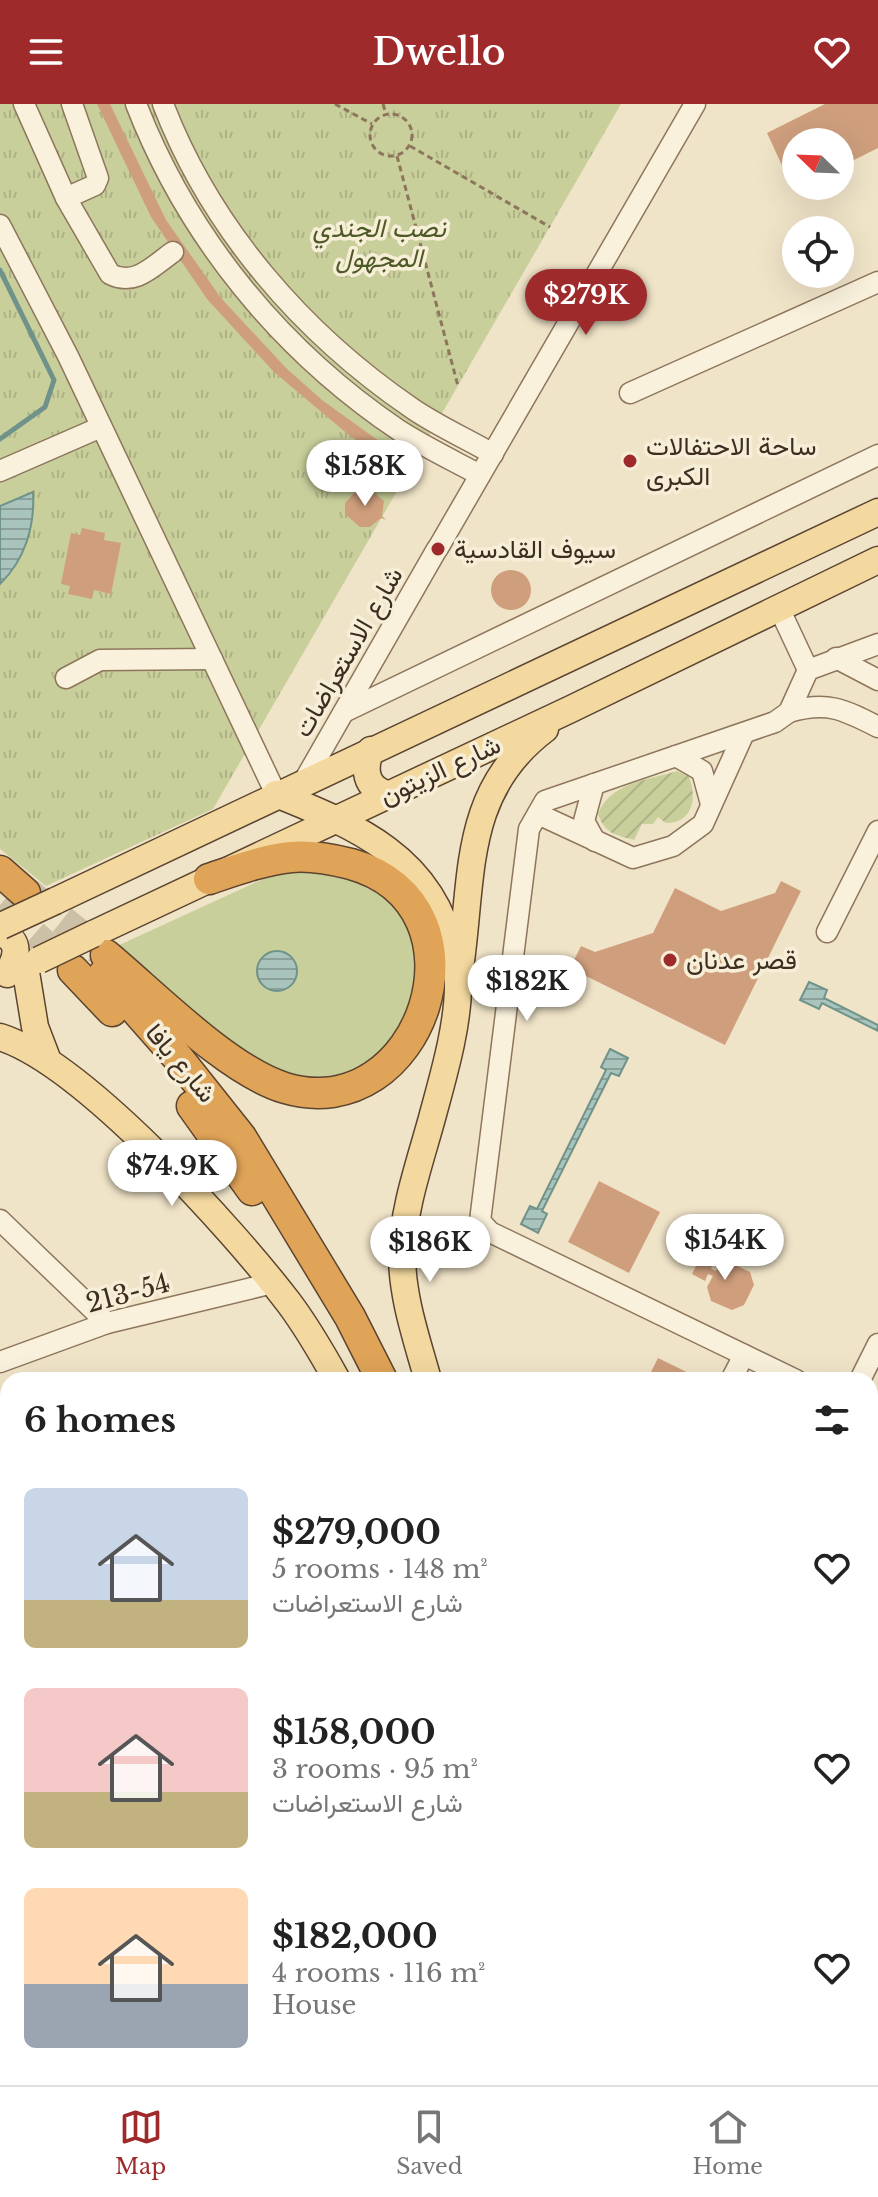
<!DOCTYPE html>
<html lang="en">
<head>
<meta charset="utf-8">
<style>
  :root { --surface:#fff; --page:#f2f2f2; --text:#222; --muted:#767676; --line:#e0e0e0; --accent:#9e2a2b }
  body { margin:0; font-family:"Libre Baskerville",Vazirmatn,serif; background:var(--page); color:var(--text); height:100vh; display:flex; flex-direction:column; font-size:30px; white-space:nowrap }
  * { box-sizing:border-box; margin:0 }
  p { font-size:26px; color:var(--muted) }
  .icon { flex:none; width:44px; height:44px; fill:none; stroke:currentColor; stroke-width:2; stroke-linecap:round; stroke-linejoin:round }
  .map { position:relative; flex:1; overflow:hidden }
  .details { position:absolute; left:0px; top:1268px; width:878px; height:714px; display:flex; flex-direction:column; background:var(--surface); border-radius:24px 24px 0 0; box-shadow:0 8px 32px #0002 }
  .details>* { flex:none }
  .needle { width:52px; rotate:293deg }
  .buttons { position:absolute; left:782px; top:24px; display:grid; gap:16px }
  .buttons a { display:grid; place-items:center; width:72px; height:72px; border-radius:50%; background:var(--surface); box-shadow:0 8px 32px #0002; font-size:40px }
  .price { position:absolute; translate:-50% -68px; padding:0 18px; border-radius:28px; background:#fff; color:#222; font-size:26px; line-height:52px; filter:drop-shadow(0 2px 4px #0008) }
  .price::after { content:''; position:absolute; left:50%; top:48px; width:24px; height:18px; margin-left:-12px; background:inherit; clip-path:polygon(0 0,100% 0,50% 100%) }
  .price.on { background:var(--accent); color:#fff }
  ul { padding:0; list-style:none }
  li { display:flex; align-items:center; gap:24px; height:200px; padding:0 24px }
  li span { display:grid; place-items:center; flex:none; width:224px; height:160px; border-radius:12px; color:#555 }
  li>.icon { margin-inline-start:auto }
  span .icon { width:96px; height:96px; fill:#fffc; stroke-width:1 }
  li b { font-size:34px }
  h2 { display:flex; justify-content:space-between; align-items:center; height:96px; padding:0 24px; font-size:34px }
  header { display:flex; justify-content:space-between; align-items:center; height:104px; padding:0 24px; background:var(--accent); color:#fff; font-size:36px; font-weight:600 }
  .menu { display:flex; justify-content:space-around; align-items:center; height:112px; border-top:2px solid var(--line); background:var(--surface); font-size:22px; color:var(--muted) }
  .menu a { display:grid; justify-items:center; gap:4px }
  .menu .on { color:var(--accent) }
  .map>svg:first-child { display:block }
  .grass { fill:#c9cf9b }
  .park { fill:url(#park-tufts) }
  .garden { fill:url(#garden-furrows) }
  .water { fill:url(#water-rules); stroke:#6f938a; stroke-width:2 }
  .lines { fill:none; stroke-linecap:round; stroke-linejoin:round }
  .stream { stroke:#6f938a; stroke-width:5 }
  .building { fill:#cf9f7d }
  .highway-tunnel { stroke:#ccc0a6; stroke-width:30; stroke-dasharray:30 15; stroke-linecap:butt }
  .minor-casing { stroke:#8d765c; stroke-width:23 }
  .major-casing { stroke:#5b4430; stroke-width:29 }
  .highway-casing { stroke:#5b4430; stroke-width:33 }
  .path { stroke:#8d765c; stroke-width:3; stroke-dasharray:6 4; stroke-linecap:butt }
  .minor { stroke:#faf1dc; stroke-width:20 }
  .major { stroke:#f3d9a0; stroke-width:26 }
  .highway { stroke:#e0a458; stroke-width:30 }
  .major-bridge-casing { stroke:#5b4430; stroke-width:29; stroke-linecap:butt }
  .major-bridge { stroke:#f3d9a0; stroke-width:26 }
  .poi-dot { fill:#9e2a2b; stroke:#f7eed8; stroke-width:3 }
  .labels { text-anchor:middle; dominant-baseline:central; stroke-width:7; stroke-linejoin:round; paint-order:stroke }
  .park-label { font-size:26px; font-style:italic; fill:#4d5a26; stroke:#f7eed8 }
  .poi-label { font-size:26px; fill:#3d2e20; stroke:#f7eed8; text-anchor:start }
  .street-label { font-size:26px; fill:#3d2e20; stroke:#f7eed8 }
</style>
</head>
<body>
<header><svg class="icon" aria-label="menu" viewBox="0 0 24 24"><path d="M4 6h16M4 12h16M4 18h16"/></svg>Dwello<svg class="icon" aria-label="heart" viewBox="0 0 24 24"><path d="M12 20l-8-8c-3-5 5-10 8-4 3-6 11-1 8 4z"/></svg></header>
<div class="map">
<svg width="878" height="1981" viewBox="0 0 878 1981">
  <defs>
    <pattern id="park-tufts" width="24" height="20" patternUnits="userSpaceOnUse" patternTransform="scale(2)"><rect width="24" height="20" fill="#c9cf9b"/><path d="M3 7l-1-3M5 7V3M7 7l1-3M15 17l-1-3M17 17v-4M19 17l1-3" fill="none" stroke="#aeb285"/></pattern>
    <pattern id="garden-furrows" width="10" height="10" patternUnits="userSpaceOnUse" patternTransform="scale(2)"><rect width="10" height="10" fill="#c9cf9b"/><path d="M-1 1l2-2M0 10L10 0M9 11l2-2" fill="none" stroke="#aeb285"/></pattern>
    <pattern id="water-rules" width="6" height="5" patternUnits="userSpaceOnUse" patternTransform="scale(2)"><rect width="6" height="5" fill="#a9c4bc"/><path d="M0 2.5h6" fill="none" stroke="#8ba098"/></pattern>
  </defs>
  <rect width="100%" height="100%" fill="#f0e4c8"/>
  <g class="grass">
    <polygon points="294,767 341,769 392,797 416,839 413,905 374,958 336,975 285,973 244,953 115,843 261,776"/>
    <polygon points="783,1974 865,1974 867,1981 785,1981"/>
  </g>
  <polygon class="park" points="0,0 621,0 213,705 46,782 0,745"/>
  <path class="garden" d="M 677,667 L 689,673 C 698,695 692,719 666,719 L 658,713 L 653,720 L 642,720 L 634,736 C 616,731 605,730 598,710 C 610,679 647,676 677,667 Z"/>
  <g class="water">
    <path d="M 33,388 C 35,422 25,456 0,480 L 0,402 Z"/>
    <circle cx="277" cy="867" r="20"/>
    <polygon points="809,878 827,886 824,894 878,921 878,927 822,899 819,905 800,896"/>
    <polygon points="610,945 628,954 619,972 611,969 542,1107 547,1110 538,1129 521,1120 530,1102 537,1105 606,966 601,963"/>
  </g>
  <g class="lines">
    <polyline class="stream" points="0,166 54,276 45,303 0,335"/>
  </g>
  <g class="building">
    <polygon points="97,0 110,0 166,116 221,194 286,264 322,296 397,350 392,359 350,332 274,268 207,195 151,113"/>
    <polygon points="825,0 878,0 878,44 840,63 840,38 796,38 793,85 767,29"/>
    <polygon points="368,384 384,397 382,412 386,416 381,414 370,423 360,423 345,410 345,399 358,385"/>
    <polygon points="82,424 105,429 104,436 121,439 111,490 94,486 92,495 68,490 70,482 61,480 71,429 80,431"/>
    <circle cx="511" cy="486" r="20"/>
    <polygon points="781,777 801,787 725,941 570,864 581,842 595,848 653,829 675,784 721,807 775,789"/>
    <polygon points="599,1077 660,1108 629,1169 568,1138"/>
    <polygon points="704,1146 717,1152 711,1164 715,1167 729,1158 750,1168 754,1181 744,1201 732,1206 711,1197 707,1183 713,1172 708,1170 705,1177 692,1170"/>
    <polygon points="658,1254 703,1276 647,1276"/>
    <polygon points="8,1660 8,1715 0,1718 0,1663"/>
    <polygon points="8,1718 8,1757 0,1760 0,1721"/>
    <polygon points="10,1974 53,1974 51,1981 5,1981"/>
    <polygon points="60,1974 90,1974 86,1981 57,1981"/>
    <polygon points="227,1974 285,1974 286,1978 303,1974 305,1981 229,1981"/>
    <polygon points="347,1974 349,1981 337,1981 335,1975"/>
    <polygon points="405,1974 449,1974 450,1978 408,1981"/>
    <polygon points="478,1974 527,1974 530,1981 469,1981 479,1977"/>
  </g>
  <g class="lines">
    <g class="highway-tunnel">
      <polyline points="27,788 104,850"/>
      <polyline points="0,801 73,866"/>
    </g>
    <defs>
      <g id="minor">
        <path d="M 24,0 L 66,94 L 110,170 C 135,183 153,162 173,148"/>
        <path d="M 136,0 C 188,134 281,247 400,327 C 425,343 454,357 480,371"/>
        <path d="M 163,0 C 211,125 303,230 413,305 C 438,322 467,335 493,350"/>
        <polyline points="66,94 95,81 98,74 72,0"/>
        <polyline points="0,121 68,252 276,690"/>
        <polyline points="630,289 878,178"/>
        <polyline points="0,367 101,323"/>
        <polyline points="438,444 695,0"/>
        <polyline points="779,504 808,566"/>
        <polyline points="836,554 878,576"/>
        <polyline points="66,574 100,556 212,555"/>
        <polyline points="344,608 878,351"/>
        <path d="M 789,608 C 827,597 843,605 878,623"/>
        <polyline points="676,652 702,667 711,700"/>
        <polyline points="304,677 437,445"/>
        <polyline points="594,680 584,717 595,737"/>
        <polyline points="538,710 633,754 673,742 703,720 744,629"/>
        <polyline points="827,828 878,727"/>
        <polyline points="0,1116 107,1219"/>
        <polyline points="0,1258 107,1219 273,1179"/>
        <polyline points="731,1276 744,1251"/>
        <polyline points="796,1276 490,1128 480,1117 529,725 545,697 775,618 789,608 808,566 878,540"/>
        <polyline points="860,1276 878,1240"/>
        <polyline points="870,1308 878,1308"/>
        <polyline points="0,1434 8,1432"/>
        <polyline points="0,1632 8,1629"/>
        <polyline points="0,1825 8,1818"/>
        <polyline points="371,1974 374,1981"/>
        <polyline points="150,1981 152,1974"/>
      </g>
      <g id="major">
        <path d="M 371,646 C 363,664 365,684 387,690"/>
        <path d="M 276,690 C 356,722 433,754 452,847 C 454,857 458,868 458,877 C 459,920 443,973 432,1014 C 420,1058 403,1105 402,1151 C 402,1194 417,1236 428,1276"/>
        <polyline points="55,797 878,408"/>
        <path d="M 0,829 C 22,836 17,854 7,870"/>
        <polyline points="93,830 571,605 878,456"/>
        <path d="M 461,857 C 473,767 464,686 545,625"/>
        <polyline points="25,862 35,923 48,957"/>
        <path d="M 0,933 C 83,959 234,1127 289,1199 C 307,1223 322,1249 337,1276"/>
        <polyline points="568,1974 570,1981"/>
        <polyline points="657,1974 659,1981"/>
      </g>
      <g id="highway">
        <polyline points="0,767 25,789"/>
        <path d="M 106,851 C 153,890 228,967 285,984 C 422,1025 497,801 351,760 C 331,755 311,751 291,753 C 263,756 236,766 209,775"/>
        <polyline points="73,866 112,907"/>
        <polyline points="104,870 179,955 241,1033 350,1213 382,1276"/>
        <polyline points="192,1002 252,1086"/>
        <polyline points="592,1974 594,1981"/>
        <polyline points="634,1974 637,1981"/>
      </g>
    </defs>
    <use href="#minor" class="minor-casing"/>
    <use href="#major" class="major-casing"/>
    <use href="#highway" class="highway-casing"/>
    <g class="path">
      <polyline points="335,0 372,20"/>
      <polyline points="383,0 386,10"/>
      <circle cx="391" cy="31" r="21"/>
      <polyline points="410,42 550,123"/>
      <polyline points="397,52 458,282"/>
    </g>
    <use href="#minor" class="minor"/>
    <use href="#major" class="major"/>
    <use href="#highway" class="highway"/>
    <defs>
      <g id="major-bridge">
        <polyline points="1,822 55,797"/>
        <polyline points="39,856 93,830"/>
      </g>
    </defs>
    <use href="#major-bridge" class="major-bridge-casing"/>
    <use href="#major-bridge" class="major-bridge"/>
  </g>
  <g class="poi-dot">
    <circle cx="630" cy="357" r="8"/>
    <circle cx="438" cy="445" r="8"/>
    <circle cx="670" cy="856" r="8"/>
  </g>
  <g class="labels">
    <g class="park-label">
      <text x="379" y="124">نصب الجندي<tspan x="379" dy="30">المجهول</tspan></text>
    </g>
    <g class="poi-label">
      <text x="646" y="342">ساحة الاحتفالات<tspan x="646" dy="30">الكبرى</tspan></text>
      <text x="454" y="445">سيوف القادسية</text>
      <text x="686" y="856">قصر عدنان</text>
    </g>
    <g class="street-label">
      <text transform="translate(348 548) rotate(-60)">شارع الاستعراضات</text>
      <text transform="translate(440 666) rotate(-25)">شارع الزيتون</text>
      <text transform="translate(181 959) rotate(50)">شارع يافا</text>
      <text transform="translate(128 1189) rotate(-15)">213-54</text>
    </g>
  </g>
</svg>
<div class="buttons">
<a><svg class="needle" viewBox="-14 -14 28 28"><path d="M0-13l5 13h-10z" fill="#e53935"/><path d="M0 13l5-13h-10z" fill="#767676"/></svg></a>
<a><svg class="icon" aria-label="locate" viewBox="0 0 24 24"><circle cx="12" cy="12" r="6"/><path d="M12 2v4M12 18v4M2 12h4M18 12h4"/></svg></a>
</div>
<b class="price on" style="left:586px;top:233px">$279K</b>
<b class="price" style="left:365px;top:404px">$158K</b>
<b class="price" style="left:527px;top:919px">$182K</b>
<b class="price" style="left:172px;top:1104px">$74.9K</b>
<b class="price" style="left:725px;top:1178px">$154K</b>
<b class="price" style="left:430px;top:1180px">$186K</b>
<section class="details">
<h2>6 homes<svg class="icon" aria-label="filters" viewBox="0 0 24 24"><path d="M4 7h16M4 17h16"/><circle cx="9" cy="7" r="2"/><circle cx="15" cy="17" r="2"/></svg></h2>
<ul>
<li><span style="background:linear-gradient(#c9d6e8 70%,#c2b280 0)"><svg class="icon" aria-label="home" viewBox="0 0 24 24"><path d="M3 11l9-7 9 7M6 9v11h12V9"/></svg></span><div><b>$279,000</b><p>5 rooms · 148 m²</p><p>شارع الاستعراضات</p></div><svg class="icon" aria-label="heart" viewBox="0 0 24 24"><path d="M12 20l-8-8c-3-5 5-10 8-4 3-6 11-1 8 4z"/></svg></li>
<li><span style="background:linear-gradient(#f6c9c9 65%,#c2b280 0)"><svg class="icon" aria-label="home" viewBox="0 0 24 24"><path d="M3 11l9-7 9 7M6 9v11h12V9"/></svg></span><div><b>$158,000</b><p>3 rooms · 95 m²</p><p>شارع الاستعراضات</p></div><svg class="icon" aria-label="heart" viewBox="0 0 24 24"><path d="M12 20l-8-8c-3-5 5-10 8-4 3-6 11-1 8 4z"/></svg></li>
<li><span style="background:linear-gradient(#ffd9b3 60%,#9aa5b1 0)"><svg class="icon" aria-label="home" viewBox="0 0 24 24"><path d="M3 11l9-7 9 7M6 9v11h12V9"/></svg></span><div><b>$182,000</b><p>4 rooms · 116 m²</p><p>House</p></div><svg class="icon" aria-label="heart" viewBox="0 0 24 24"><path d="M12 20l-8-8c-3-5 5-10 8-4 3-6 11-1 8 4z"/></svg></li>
</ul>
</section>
</div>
<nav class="menu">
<a class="on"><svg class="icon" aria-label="map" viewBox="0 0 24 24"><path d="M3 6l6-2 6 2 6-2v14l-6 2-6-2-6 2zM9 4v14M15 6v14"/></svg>Map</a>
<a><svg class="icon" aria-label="saved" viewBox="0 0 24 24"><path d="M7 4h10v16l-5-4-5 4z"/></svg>Saved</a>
<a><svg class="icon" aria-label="home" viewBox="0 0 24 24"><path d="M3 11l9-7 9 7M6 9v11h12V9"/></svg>Home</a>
</nav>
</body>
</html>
